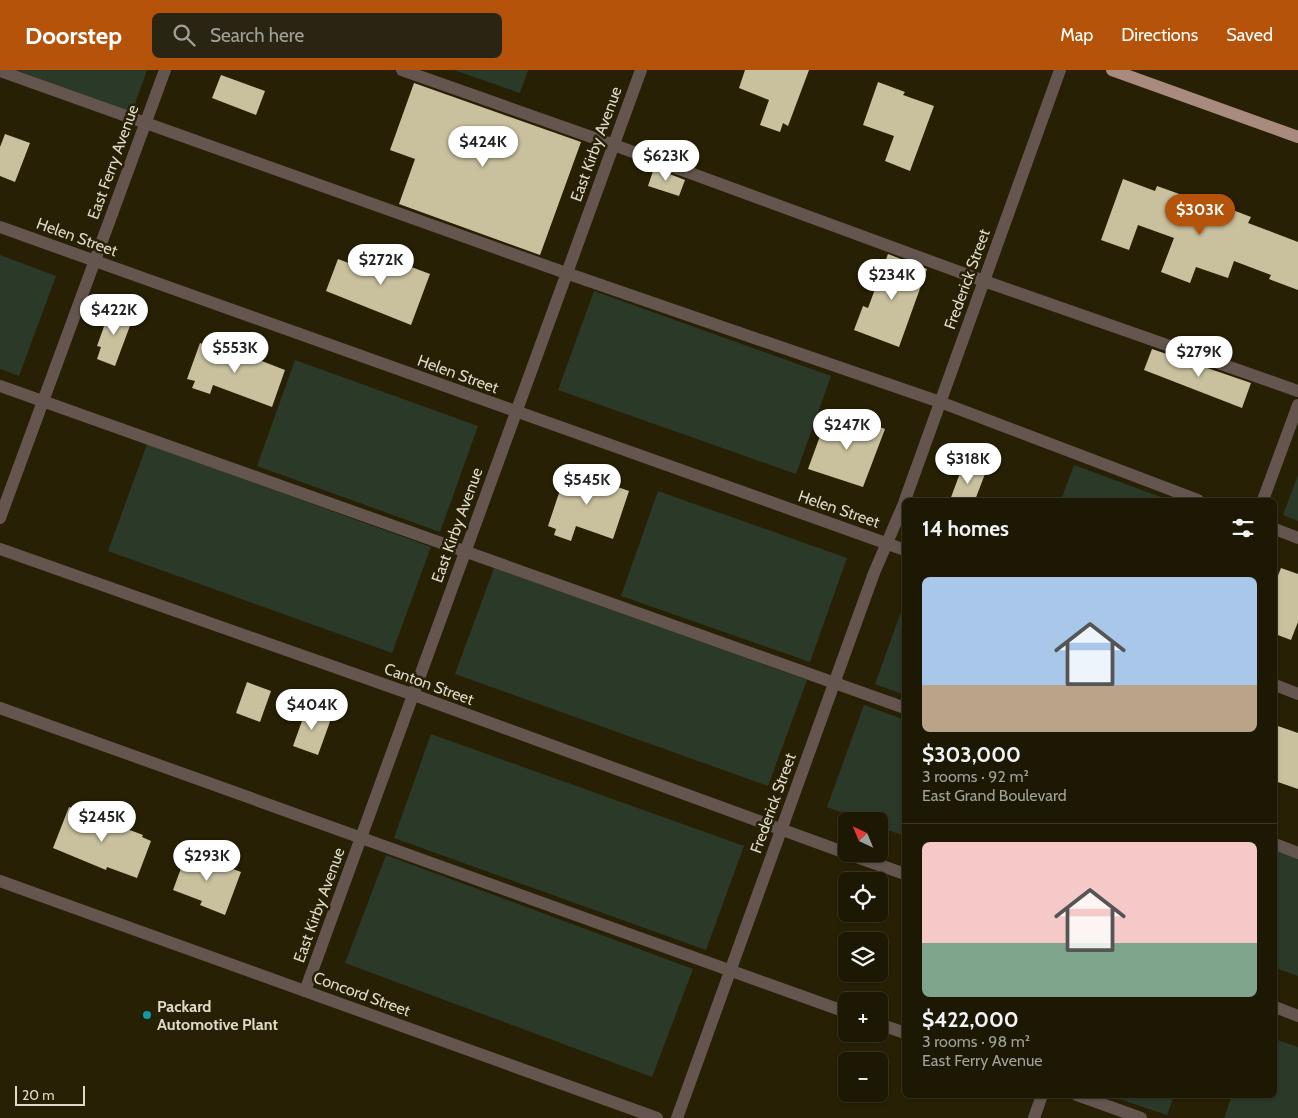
<!DOCTYPE html>
<html lang="en">
<head>
<meta charset="utf-8">
<style>
  :root { --surface:#1d1803; --page:#2a2512; --text:#f1f3f6; --muted:#a0a09a; --line:#3b3725; --accent:#b45309 }
  body { margin:0; font-family:Cabin,sans-serif; background:var(--page); color:var(--text); height:100vh; display:flex; flex-direction:column; font-size:19px; white-space:nowrap }
  * { box-sizing:border-box; margin:0 }
  p { font-size:16px; color:var(--muted) }
  .icon { flex:none; width:28px; height:28px; fill:none; stroke:currentColor; stroke-width:2; stroke-linecap:round; stroke-linejoin:round }
  .map { position:relative; flex:1; overflow:hidden }
  .panel { position:absolute; left:902px; top:428px; width:375px; height:600px; display:flex; flex-direction:column; background:var(--surface); border-radius:8px; box-shadow:0 1px 4px #0004,0 0 0 1px var(--line) }
  .panel>* { flex:none }
  .needle { width:32px; rotate:316deg }
  .buttons { position:absolute; left:838px; top:742px; display:grid; gap:10px }
  .buttons a { display:grid; place-items:center; width:50px; height:50px; border-radius:8px; background:var(--surface); box-shadow:0 1px 4px #0004,0 0 0 1px var(--line); font-size:25px }
  .scale { position:absolute; left:15px; bottom:12px; width:70px; box-sizing:border-box; padding-left:5px; border:2px solid #dedaca; border-top:0; font-size:14px; line-height:18px; white-space:nowrap; color:#dedaca; -webkit-text-stroke:4px #272004; paint-order:stroke }
  .price { position:absolute; translate:-50% -42px; padding:0 11px; border-radius:18px; background:#fff; color:#222; font-size:16px; line-height:32px; filter:drop-shadow(0 1px 2px #0008) }
  .price::after { content:''; position:absolute; left:50%; top:30px; width:15px; height:11px; margin-left:-8px; background:inherit; clip-path:polygon(0 0,100% 0,50% 100%) }
  .price.active { background:var(--accent); color:#fff }
  ul { padding:0; list-style:none }
  li { display:grid; align-content:center; gap:10px; height:265px; padding:0 20px }
  li+li { border-top:1px solid var(--line) }
  li span { display:grid; place-items:center; height:155px; border-radius:8px; color:#555 }
  li>.icon { margin-inline-start:auto }
  span .icon { width:90px; height:90px; fill:#fffc; stroke-width:1 }
  li b { font-size:21px }
  h2 { display:flex; justify-content:space-between; align-items:center; height:60px; padding:0 20px; font-size:21px }
  header { display:flex; align-items:center; gap:30px; box-sizing:border-box; height:70px; padding:0 25px; background:var(--accent); color:#fff }
  header strong { font-size:24px }
  nav { display:flex; gap:28px; margin-inline-start:auto; font-size:18px }
  .search { width:350px; height:45px; background:var(--page); display:flex; align-items:center; gap:12px; box-sizing:border-box; padding:0 18px; border-radius:8px; color:var(--muted); font-size:19px }
  .map>svg:first-child { display:block }
  .green { fill:#2b3929 }
  .building { fill:#c9c19e }
  .lines { fill:none; stroke-linecap:round; stroke-linejoin:round }
  .minor { stroke:#64554f; stroke-width:12 }
  .major { stroke:#a88a7e; stroke-width:12 }
  .culture-dot { fill:#0f9aa8; stroke:#272004; stroke-width:2 }
  .labels { text-anchor:middle; dominant-baseline:central; stroke-width:5; stroke-linejoin:round; paint-order:stroke }
  .street-label { font-size:16px; fill:#dedaca; stroke:#272004 }
  .poi-label { font-size:16px; font-weight:bold; fill:#dedaca; stroke:#272004; text-anchor:start }
</style>
</head>
<body>
<header>
<strong>Doorstep</strong>
<div class="search"><svg class="icon" aria-label="search" viewBox="0 0 24 24"><circle cx="10" cy="10" r="6"/><path d="M15 15l6 6"/></svg>Search here</div>
<nav><a>Map</a><a>Directions</a><a>Saved</a></nav>
</header>
<div class="map">
<svg width="1298" height="1048" viewBox="0 0 1298 1048">
  <rect width="100%" height="100%" fill="#272004"/>
  <g class="green">
    <polygon points="16,0 147,0 132,42"/>
    <polygon points="454,0 528,0 520,23"/>
    <polygon points="0,185 56,206 19,306 0,299"/>
    <polygon points="594,221 831,306 796,404 558,320"/>
    <polygon points="295,290 478,356 440,462 257,396"/>
    <polygon points="147,374 431,477 392,583 108,481"/>
    <polygon points="1074,395 1169,430 1061,430"/>
    <polygon points="1298,405 1298,451 1283,445"/>
    <polygon points="658,421 847,488 810,592 621,526"/>
    <polygon points="494,498 807,610 768,716 455,604"/>
    <polygon points="905,531 905,625 875,614"/>
    <polygon points="864,635 905,650 905,766 879,757 879,751 864,751 827,737"/>
    <polygon points="431,664 744,776 706,880 394,768"/>
    <polygon points="1275,780 1298,788 1298,906 1275,898"/>
    <polygon points="386,785 693,899 652,1007 345,893"/>
    <polygon points="1275,969 1298,977 1298,1048 1224,1048 1232,1025 1275,1025"/>
    <polygon points="1107,1025 1174,1025 1167,1045"/>
  </g>
  <g class="building">
    <polygon points="745,0 809,0 788,56 783,53 780,62 760,55 769,30 739,18"/>
    <polygon points="221,5 265,21 256,45 212,28"/>
    <polygon points="878,12 905,22 903,25 934,36 910,101 885,91 894,66 863,55"/>
    <polygon points="414,13 581,72 540,185 399,134 415,89 390,80"/>
    <polygon points="5,64 30,73 15,112 0,106 0,77"/>
    <polygon points="654,98 685,110 679,126 648,116"/>
    <polygon points="1123,109 1155,121 1157,116 1185,126 1184,129 1222,143 1225,137 1251,147 1248,153 1298,172 1298,220 1269,209 1271,205 1234,191 1228,208 1196,197 1190,213 1161,202 1174,168 1138,155 1129,180 1101,170"/>
    <polygon points="375,179 399,189 398,192 430,204 411,255 326,221 338,189 367,200"/>
    <polygon points="888,184 927,199 899,277 854,260 863,236 868,238"/>
    <polygon points="111,237 134,245 115,296 97,289 101,277 97,276"/>
    <polygon points="212,272 285,300 272,337 213,315 210,324 192,318 195,311 187,309 200,273 211,277"/>
    <polygon points="1152,279 1251,313 1242,338 1144,300"/>
    <polygon points="827,347 858,359 861,350 885,359 863,417 808,399"/>
    <polygon points="963,395 985,404 975,430 950,430"/>
    <polygon points="567,399 629,421 613,469 576,456 571,471 554,465 556,459 548,456"/>
    <polygon points="1281,498 1298,504 1298,552 1291,570 1275,564 1275,513"/>
    <polygon points="247,612 271,621 260,652 236,643"/>
    <polygon points="307,637 332,646 318,685 293,676"/>
    <polygon points="1275,655 1298,663 1298,719 1275,711"/>
    <polygon points="69,737 143,765 142,767 151,771 137,808 107,797 106,800 53,778"/>
    <polygon points="187,782 241,802 225,845 200,835 202,831 173,820"/>
  </g>
  <g class="lines">
    <g class="minor">
      <polyline points="402,0 614,75 984,211 1298,321"/>
      <polyline points="0,1 566,203 940,332 1198,430"/>
      <polyline points="0,157 905,480"/>
      <polyline points="0,316 905,638"/>
      <polyline points="905,430 1060,0"/>
      <polyline points="1263,430 1298,335"/>
      <polyline points="0,448 165,0"/>
      <polyline points="1275,459 1298,468"/>
      <polyline points="0,479 414,625 846,783"/>
      <polyline points="1275,615 1298,624"/>
      <polyline points="0,638 846,942"/>
      <polyline points="1275,774 1298,783"/>
      <polyline points="848,784 905,804"/>
      <polyline points="0,811 657,1048"/>
      <path d="M 305,921 C 416,614 528,307 641,0"/>
      <polyline points="1275,937 1298,946"/>
      <polyline points="879,954 905,963"/>
      <polyline points="1077,1025 1141,1048"/>
      <polyline points="677,1048 874,503 905,431"/>
      <polyline points="1034,1048 1042,1025"/>
    </g>
    <polyline class="major" points="1112,0 1298,67"/>
  </g>
  <circle class="culture-dot" cx="147" cy="945" r="5"/>
  <g class="labels">
    <g class="street-label">
      <text transform="translate(596 74) rotate(-70)">East Kirby Avenue</text>
      <text transform="translate(113 92) rotate(-70)">East Ferry Avenue</text>
      <text transform="translate(77 167) rotate(20)">Helen Street</text>
      <text transform="translate(967 209) rotate(-70)">Frederick Street</text>
      <text transform="translate(458 304) rotate(20)">Helen Street</text>
      <text transform="translate(839 439) rotate(19)">Helen Street</text>
      <text transform="translate(457 455) rotate(-70)">East Kirby Avenue</text>
      <text transform="translate(429 614) rotate(20)">Canton Street</text>
      <text transform="translate(773 733) rotate(-70)">Frederick Street</text>
      <text transform="translate(319 835) rotate(-70)">East Kirby Avenue</text>
      <text transform="translate(362 924) rotate(20)">Concord Street</text>
    </g>
    <g class="poi-label">
      <text x="157" y="936">Packard<tspan x="157" dy="18">Automotive Plant</tspan></text>
    </g>
  </g>
</svg>
<div class="buttons">
<a><svg class="needle" viewBox="-14 -14 28 28"><path d="M0-13l5 13h-10z" fill="#e53935"/><path d="M0 13l5-13h-10z" fill="#a0a09a"/></svg></a>
<a><svg class="icon" aria-label="locate" viewBox="0 0 24 24"><circle cx="12" cy="12" r="6"/><path d="M12 2v4M12 18v4M2 12h4M18 12h4"/></svg></a>
<a><svg class="icon" aria-label="layers" viewBox="0 0 24 24"><path d="M12 4l9 5-9 5-9-5zM3 14l9 5 9-5"/></svg></a>
<a>+</a>
<a>−</a>
</div>
<div class="scale">20 m</div>
<b class="price" style="left:483px;top:98px">$424K</b>
<b class="price" style="left:666px;top:112px">$623K</b>
<b class="price active" style="left:1200px;top:166px">$303K</b>
<b class="price" style="left:381px;top:216px">$272K</b>
<b class="price" style="left:892px;top:231px">$234K</b>
<b class="price" style="left:114px;top:266px">$422K</b>
<b class="price" style="left:235px;top:304px">$553K</b>
<b class="price" style="left:1199px;top:308px">$279K</b>
<b class="price" style="left:847px;top:381px">$247K</b>
<b class="price" style="left:968px;top:415px">$318K</b>
<b class="price" style="left:587px;top:436px">$545K</b>
<b class="price" style="left:312px;top:661px">$404K</b>
<b class="price" style="left:102px;top:773px">$245K</b>
<b class="price" style="left:207px;top:812px">$293K</b>
<section class="panel">
<h2>14 homes<svg class="icon" aria-label="filters" viewBox="0 0 24 24"><path d="M4 7h16M4 17h16"/><circle cx="9" cy="7" r="2"/><circle cx="15" cy="17" r="2"/></svg></h2>
<ul>
<li><span style="background:linear-gradient(#a9c7e8 70%,#b9a48a 0)"><svg class="icon" aria-label="home" viewBox="0 0 24 24"><path d="M3 11l9-7 9 7M6 9v11h12V9"/></svg></span><div><b>$303,000</b><p>3 rooms · 92 m²</p><p>East Grand Boulevard</p></div></li>
<li><span style="background:linear-gradient(#f6c9c9 65%,#7fa58c 0)"><svg class="icon" aria-label="home" viewBox="0 0 24 24"><path d="M3 11l9-7 9 7M6 9v11h12V9"/></svg></span><div><b>$422,000</b><p>3 rooms · 98 m²</p><p>East Ferry Avenue</p></div></li>
</ul>
</section>
</div>
</body>
</html>
